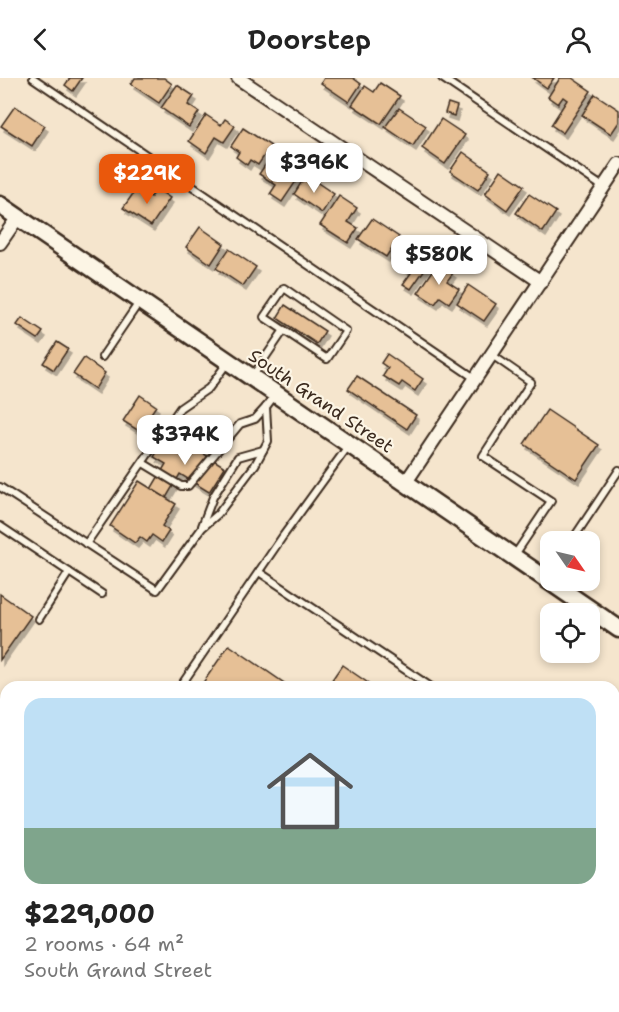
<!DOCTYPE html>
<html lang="en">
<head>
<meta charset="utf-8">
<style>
  :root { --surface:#fff; --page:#f6f6f6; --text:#222; --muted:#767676; --accent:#ea580c }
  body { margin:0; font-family:"Shantell Sans",sans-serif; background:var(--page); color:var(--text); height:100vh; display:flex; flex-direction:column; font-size:22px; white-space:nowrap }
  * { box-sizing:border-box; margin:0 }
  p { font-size:20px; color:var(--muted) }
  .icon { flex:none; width:33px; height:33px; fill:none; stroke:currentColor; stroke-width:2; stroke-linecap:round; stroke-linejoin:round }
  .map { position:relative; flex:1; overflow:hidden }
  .details { position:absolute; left:0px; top:603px; width:620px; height:332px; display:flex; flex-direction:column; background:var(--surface); border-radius:18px 18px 0 0; box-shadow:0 3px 9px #0003 }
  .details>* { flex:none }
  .needle { width:39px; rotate:124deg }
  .tools { position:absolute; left:540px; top:453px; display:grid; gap:12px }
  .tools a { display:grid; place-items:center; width:60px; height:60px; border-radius:12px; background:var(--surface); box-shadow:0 3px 9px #0003; font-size:30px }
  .price { position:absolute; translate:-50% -51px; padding:0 14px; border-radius:12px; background:#fff; color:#222; font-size:20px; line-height:39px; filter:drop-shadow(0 2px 3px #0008) }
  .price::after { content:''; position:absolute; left:50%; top:36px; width:18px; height:14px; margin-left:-9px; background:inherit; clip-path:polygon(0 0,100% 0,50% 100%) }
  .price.selected { background:var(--accent); color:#fff }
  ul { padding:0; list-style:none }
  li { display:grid; align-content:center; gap:12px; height:318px; padding:0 24px }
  li span { display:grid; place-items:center; height:186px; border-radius:18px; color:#555 }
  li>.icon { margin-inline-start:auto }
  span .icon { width:108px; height:108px; fill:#fffc; stroke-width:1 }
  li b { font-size:26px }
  header { display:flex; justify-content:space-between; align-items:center; height:78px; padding:0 24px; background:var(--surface); font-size:27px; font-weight:600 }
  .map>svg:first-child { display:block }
  .building { fill:#e6c096; stroke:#3b2a1e; stroke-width:1.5; filter:url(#shadow) }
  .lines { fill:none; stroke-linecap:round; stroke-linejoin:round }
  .lane-casing { stroke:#3b2a1e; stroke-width:10 }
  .street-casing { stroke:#3b2a1e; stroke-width:16 }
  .secondary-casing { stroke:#3b2a1e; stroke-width:21 }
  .lane { stroke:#fcf5e5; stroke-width:6 }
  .street { stroke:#fcf5e5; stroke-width:12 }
  .secondary { stroke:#fcf5e5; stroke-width:16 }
  .labels { text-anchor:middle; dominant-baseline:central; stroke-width:4.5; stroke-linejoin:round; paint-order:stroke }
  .street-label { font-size:18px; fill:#3b2a1e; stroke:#fcf5e5 }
</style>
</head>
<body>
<header><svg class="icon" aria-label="back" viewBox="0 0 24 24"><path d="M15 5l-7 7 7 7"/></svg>Doorstep<svg class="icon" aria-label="person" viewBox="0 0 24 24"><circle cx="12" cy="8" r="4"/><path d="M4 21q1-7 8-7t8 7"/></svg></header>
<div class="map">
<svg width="619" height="934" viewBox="0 0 619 934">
  <defs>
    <filter id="shadow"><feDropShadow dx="3" dy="5" stdDeviation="0" flood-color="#0004"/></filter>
  </defs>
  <rect width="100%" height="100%" fill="#f5e5cd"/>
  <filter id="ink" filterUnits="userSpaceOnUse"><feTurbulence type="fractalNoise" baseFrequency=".0167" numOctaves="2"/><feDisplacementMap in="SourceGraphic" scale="12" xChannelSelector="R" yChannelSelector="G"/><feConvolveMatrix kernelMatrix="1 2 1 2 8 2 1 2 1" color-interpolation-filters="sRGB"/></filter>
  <g filter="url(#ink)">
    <g class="building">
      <polygon points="70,0 82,0 73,13 65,7"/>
      <polygon points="135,0 164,0 172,6 159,25 131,6"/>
      <polygon points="324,0 353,0 361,6 349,24 321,5"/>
      <polygon points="533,0 554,0 547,10"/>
      <polygon points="560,0 572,0 591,13 563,55 551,47 567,22 563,19 558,26 548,19"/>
      <polygon points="380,5 400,18 381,46 352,27 365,8 374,14"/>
      <polygon points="177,7 194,18 188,27 199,34 189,49 161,30"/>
      <polygon points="595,16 619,32 619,44 611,56 582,37"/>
      <polygon points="448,25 457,28 454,38 445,35"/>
      <polygon points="15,28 45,48 32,68 1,48"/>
      <polygon points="399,30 426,48 413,68 385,49"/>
      <polygon points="206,37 221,47 225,41 235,48 224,64 216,59 206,75 189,63"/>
      <polygon points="441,41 465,57 445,86 422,70"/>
      <polygon points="243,50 271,68 258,87 250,82 247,87 236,79 239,74 231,68"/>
      <polygon points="463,74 490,93 478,112 450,93"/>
      <polygon points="272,77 301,96 282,124 270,116 276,107 259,96"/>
      <polygon points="501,92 524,108 507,132 485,116"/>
      <polygon points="306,97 334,116 322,135 294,116"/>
      <polygon points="137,110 151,119 157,111 170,120 151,148 123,130"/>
      <polygon points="529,116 556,134 543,154 516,135"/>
      <polygon points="339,118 357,130 348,144 358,150 348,165 320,147"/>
      <polygon points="372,141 399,159 386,179 358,161"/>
      <polygon points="200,149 224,166 211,186 186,169"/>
      <polygon points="403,162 432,181 411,211 403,206 411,195 391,181"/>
      <polygon points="229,171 256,189 243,208 216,190"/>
      <polygon points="438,185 453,195 447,203 459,211 449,225 440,219 435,226 418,215"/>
      <polygon points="468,207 496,226 484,243 457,225"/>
      <polygon points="285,227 325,253 317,266 277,240"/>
      <polygon points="22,240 43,254 38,261 17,247"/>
      <polygon points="57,264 68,271 54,292 43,285"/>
      <polygon points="387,276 423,301 415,313 402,304 399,308 383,298 388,290 381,285"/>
      <polygon points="84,280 105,295 95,311 73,296"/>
      <polygon points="357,298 416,337 407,351 348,311"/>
      <polygon points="140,317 156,328 139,353 123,343"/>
      <polygon points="547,332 599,367 576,401 524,366"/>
      <polygon points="169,354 225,389 209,414 180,396 166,420 151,411 166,386 154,379"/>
      <polygon points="139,403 176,426 162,448 169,453 162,464 152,457 147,464 140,459 135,465 110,448"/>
      <polygon points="0,516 31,538 0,582"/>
      <polygon points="229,567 290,609 200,609"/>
      <polygon points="342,587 374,609 327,609"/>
      <polygon points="614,645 619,649 619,686 614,682"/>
      <polygon points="73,928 366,928 362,934 81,934"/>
    </g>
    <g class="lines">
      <defs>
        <g id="lane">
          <polyline points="33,0 476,301"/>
          <polyline points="442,0 603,109"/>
          <polygon points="284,210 346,253 327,281 264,239"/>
          <polyline points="492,277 531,304 483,378 551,423 514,478"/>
          <polyline points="102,279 140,223"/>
          <polyline points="252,299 284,252"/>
          <polyline points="143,385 181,408 188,408 240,346 255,341 266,329 275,317"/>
          <polyline points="0,409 157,512 202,450 218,436 255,387 268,363 266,329"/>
          <polyline points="0,448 102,516"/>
          <polyline points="202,448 213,419 238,379 263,372"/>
          <polyline points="571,464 619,392"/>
          <polyline points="86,466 180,330 209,310 228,284"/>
          <polyline points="259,494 431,609"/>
          <polyline points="39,541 69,494"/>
          <polyline points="180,609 283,458 349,367"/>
          <polyline points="614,638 619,641"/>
          <polyline points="614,701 619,704"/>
          <polyline points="614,806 619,810"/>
          <polyline points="0,863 6,856"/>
          <polyline points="0,908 6,912"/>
          <polyline points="29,928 36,934"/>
          <polyline points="387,934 391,928"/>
        </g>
        <g id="street">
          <polyline points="238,0 541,204"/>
          <polyline points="0,165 18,139"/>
          <polyline points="406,404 619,86"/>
        </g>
        <polyline id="secondary" points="0,127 619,551"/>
      </defs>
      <use href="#lane" class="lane-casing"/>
      <use href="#street" class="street-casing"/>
      <use href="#secondary" class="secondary-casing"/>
      <use href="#lane" class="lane"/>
      <use href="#street" class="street"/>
      <use href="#secondary" class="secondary"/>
    </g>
  </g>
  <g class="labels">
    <g class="street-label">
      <text transform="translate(321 323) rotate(34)">South Grand Street</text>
    </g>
  </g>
</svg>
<div class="tools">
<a><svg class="needle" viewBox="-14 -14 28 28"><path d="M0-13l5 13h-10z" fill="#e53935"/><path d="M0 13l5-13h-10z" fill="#767676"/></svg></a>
<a><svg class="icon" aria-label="locate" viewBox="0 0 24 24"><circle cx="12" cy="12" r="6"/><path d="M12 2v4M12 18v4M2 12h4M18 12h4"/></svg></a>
</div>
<b class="price" style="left:314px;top:116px">$396K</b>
<b class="price selected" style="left:147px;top:127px">$229K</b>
<b class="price" style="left:439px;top:208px">$580K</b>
<b class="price" style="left:185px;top:388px">$374K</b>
<section class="details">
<ul>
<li><span style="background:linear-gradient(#bfe0f5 70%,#7fa58c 0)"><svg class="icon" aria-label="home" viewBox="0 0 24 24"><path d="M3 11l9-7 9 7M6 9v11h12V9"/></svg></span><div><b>$229,000</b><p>2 rooms · 64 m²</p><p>South Grand Street</p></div></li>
</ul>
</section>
</div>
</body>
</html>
